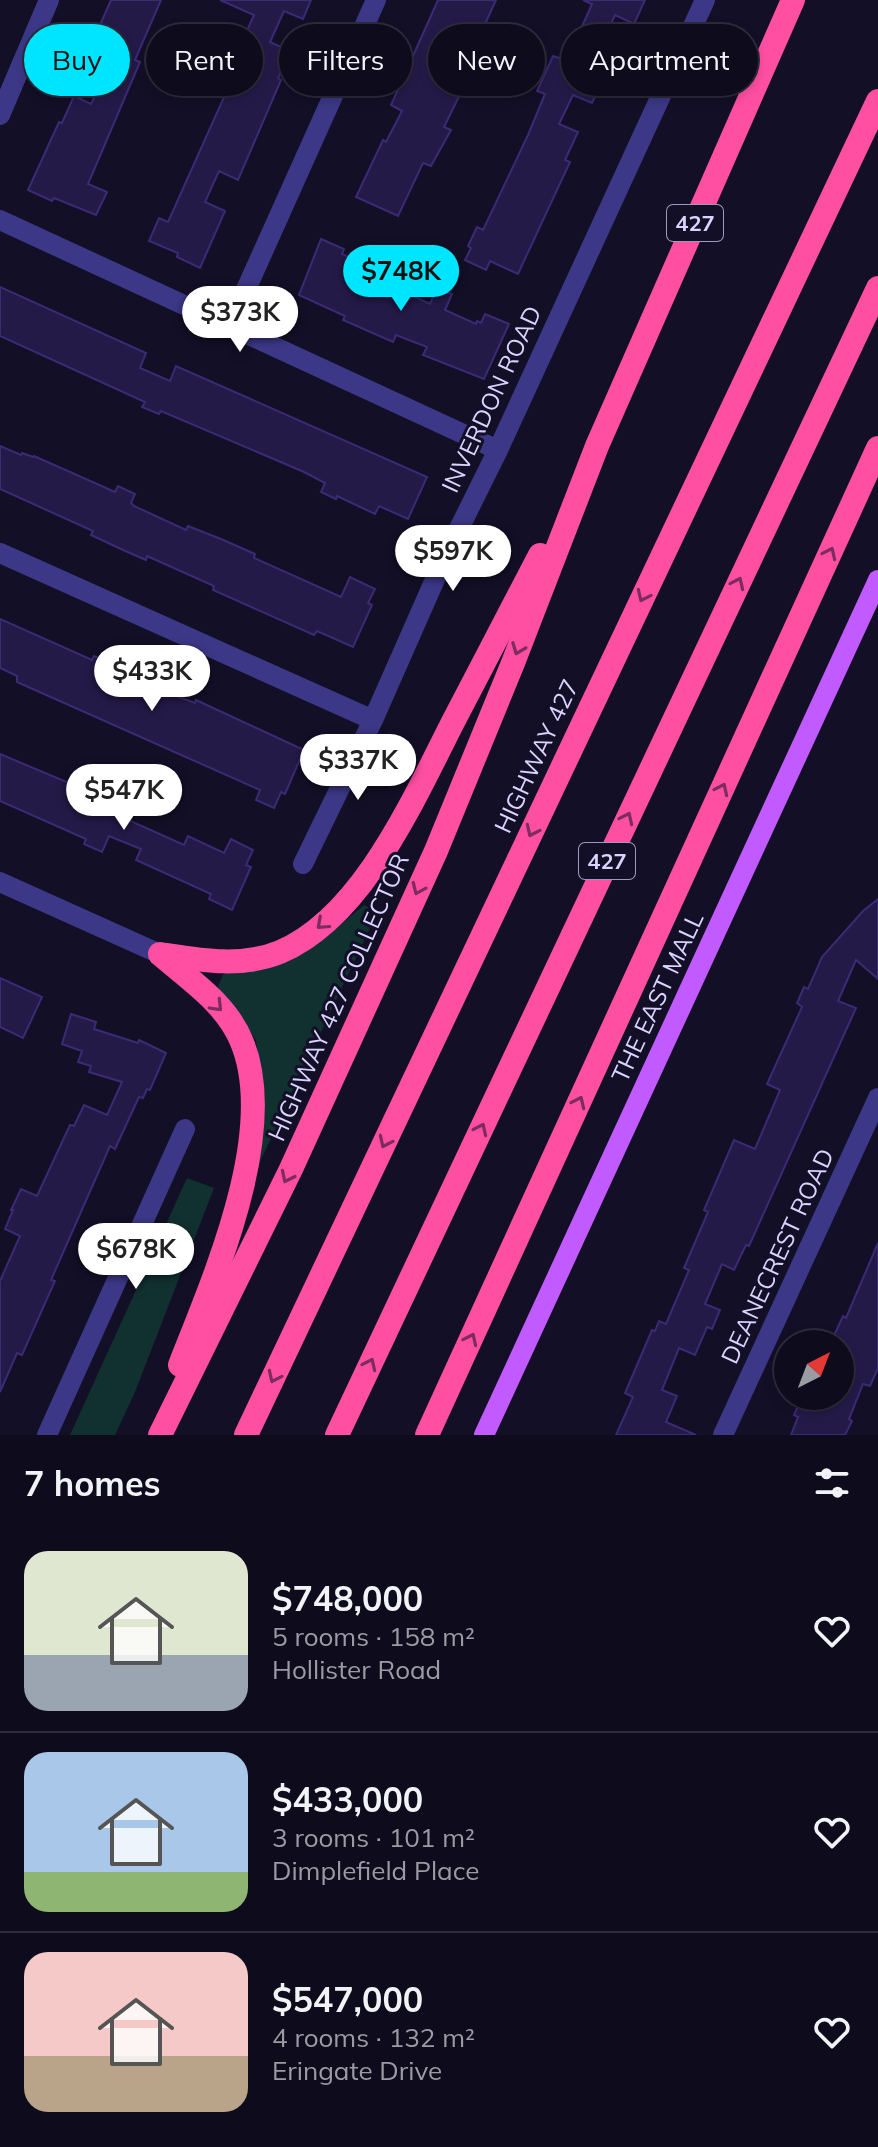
<!DOCTYPE html>
<html lang="en">
<head>
<meta charset="utf-8">
<style>
  :root { --surface:#0e0b1d; --page:#1c192a; --text:#f1f3f6; --muted:#9b9ba4; --line:#2e2b3b; --accent:#00e5ff }
  body { margin:0; font-family:Mulish,sans-serif; background:var(--page); color:var(--text); height:100vh; display:flex; flex-direction:column; font-size:30px; white-space:nowrap }
  * { box-sizing:border-box; margin:0 }
  p { font-size:26px; color:var(--muted) }
  .icon { flex:none; width:44px; height:44px; fill:none; stroke:currentColor; stroke-width:2; stroke-linecap:round; stroke-linejoin:round }
  .map { position:relative; height:1435px; overflow:hidden }
  .drawer { display:flex; flex-direction:column; background:var(--surface); flex:1 }
  .drawer>* { flex:none }
  .hud { position:absolute; left:24px; top:24px; width:830px; height:72px; display:flex; gap:16px }
  .needle { width:52px; rotate:42deg }
  .fabs { position:absolute; left:774px; top:1330px; display:grid; gap:16px }
  .fabs a { display:grid; place-items:center; width:80px; height:80px; border-radius:50%; background:var(--surface); box-shadow:0 4px 12px #0003,0 0 0 2px var(--line); font-size:40px }
  .price { position:absolute; translate:-50% -68px; padding:0 18px; border-radius:28px; background:#fff; color:#222; font-size:26px; line-height:52px; filter:drop-shadow(0 2px 4px #0008) }
  .price::after { content:''; position:absolute; left:50%; top:48px; width:24px; height:18px; margin-left:-12px; background:inherit; clip-path:polygon(0 0,100% 0,50% 100%) }
  .price.selected { background:var(--accent); color:#111 }
  ul { padding:0; list-style:none }
  li { display:flex; align-items:center; gap:24px; height:200px; padding:0 24px }
  li+li { border-top:2px solid var(--line) }
  li span { display:grid; place-items:center; flex:none; width:224px; height:160px; border-radius:24px; color:#555 }
  li>.icon { margin-inline-start:auto }
  span .icon { width:96px; height:96px; fill:#fffc; stroke-width:1 }
  li b { font-size:34px }
  h2 { display:flex; justify-content:space-between; align-items:center; height:96px; padding:0 24px; font-size:34px }
  .tag { padding:0 28px; border-radius:36px; background:var(--surface); box-shadow:0 4px 12px #0003,0 0 0 2px var(--line); font-size:28px; line-height:72px }
  .tag.selected { background:var(--accent); color:#111 }
  .map>svg:first-child { display:block }
  .green { fill:#113130 }
  .building { fill:#241a48; stroke:#3a2b75; stroke-width:2 }
  .lines { fill:none; stroke-linecap:round; stroke-linejoin:round }
  .minor { stroke:#3c3887; stroke-width:20 }
  .major { stroke:#c25bff; stroke-width:20 }
  .highway { stroke:#ff4fa3; stroke-width:24 }
  .oneway { stroke:#7d2c5f }
  .labels { text-anchor:middle; dominant-baseline:central; stroke-width:6; stroke-linejoin:round; paint-order:stroke }
  .shield { fill:#130f27; stroke:#9e99be; stroke-width:2 }
  .shield-label { font-size:22px; font-weight:bold; fill:#d9d4ff }
  .street-label { font-size:24px; fill:#d9d4ff; stroke:#130f27 }
</style>
</head>
<body>
<div class="map">
<svg width="878" height="1435" viewBox="0 0 878 1435">
  <rect width="100%" height="100%" fill="#130f27"/>
  <g class="green">
    <polygon points="364,905 378,911 259,1164 262,1095 256,1040 217,989 224,972 274,967 321,941"/>
    <polygon points="187,1178 214,1188 135,1392 115,1435 70,1435"/>
  </g>
  <g class="building">
    <polygon points="111,0 161,0 135,60 140,62 88,184 107,192 96,215 54,198 52,201 28,190 59,122 62,123 74,96 91,104 106,74 86,65 99,37 95,36"/>
    <polygon points="220,0 311,0 303,19 284,11 270,42 290,51 278,78 281,80 238,180 219,171 205,202 225,211 200,268 177,257 178,253 149,241 159,218 168,222 229,86 241,55 237,53 254,15"/>
    <polygon points="438,0 496,0 474,48 480,50 470,74 444,127 451,130 431,166 423,163 398,216 356,197 383,140 386,142 402,111 391,105"/>
    <polygon points="583,0 645,0 634,24 615,15 601,46 620,55 609,77 605,75 592,103 573,95 559,124 578,132 565,160 570,162 518,274 490,261 486,270 465,260 471,248 468,246 477,227 483,230 528,135 545,94 537,91 553,56 565,60 584,22 592,4"/>
    <polygon points="321,239 344,249 342,254 367,265 364,273 430,304 437,288 452,294 445,310 476,324 477,321 481,323 485,314 509,324 484,379 423,355 427,347 396,335 393,342 343,320 345,316 299,295"/>
    <polygon points="0,287 146,353 140,368 170,381 176,366 427,477 408,519 379,506 375,514 337,496 336,499 321,492 325,483 304,472 161,411 159,414 142,407 145,402 0,336"/>
    <polygon points="0,446 21,455 22,453 33,457 34,456 115,492 118,486 135,494 131,503 134,506 186,530 188,526 221,539 255,554 254,558 341,597 350,577 375,589 368,603 372,605 353,647 317,631 314,635 213,590 214,586 147,556 146,560 123,550 91,535 93,531 0,489"/>
    <polygon points="0,619 92,660 94,656 112,664 110,667 176,696 195,703 196,700 304,750 285,794 281,792 274,808 256,800 260,790 17,682 17,676 0,668"/>
    <polygon points="0,754 100,796 99,798 129,812 126,819 184,845 188,836 224,853 231,839 253,850 246,865 251,867 232,910 209,899 211,894 136,860 141,849 109,836 102,852 84,844 86,839 0,801"/>
    <polygon points="878,899 878,979 856,960 838,1001 856,1008 749,1246 746,1245 734,1270 722,1264 705,1304 720,1310 712,1329 707,1327 695,1355 679,1348 662,1390 677,1396 666,1422 696,1435 616,1435 633,1397 625,1393 652,1330 655,1331 659,1321 666,1324 689,1270 684,1268 708,1212 704,1210 734,1140 755,1149 780,1090 767,1084 802,1007 797,1003 804,987 808,989 822,957 863,911"/>
    <polygon points="0,978 42,997 23,1038 0,1027"/>
    <polygon points="71,1014 96,1022 94,1029 138,1043 139,1040 166,1053 150,1090 147,1089 143,1098 139,1097 115,1149 110,1146 51,1280 55,1281 22,1355 17,1353 0,1392 0,1281 20,1236 5,1229 13,1210 11,1210 21,1189 37,1196 70,1125 74,1126 84,1105 107,1115 122,1082 89,1072 91,1066 78,1062 82,1051 62,1044"/>
    <polygon points="878,1243 878,1368 870,1386 863,1384 849,1419 852,1421 845,1435 791,1435 798,1417 794,1415 802,1396 840,1396 840,1344 830,1344 843,1316 846,1318"/>
  </g>
  <g class="lines">
    <g class="minor">
      <polyline points="0,115 49,0"/>
      <polyline points="0,220 498,450"/>
      <polyline points="230,325 376,0"/>
      <polyline points="0,553 373,720"/>
      <polyline points="303,864 373,720 444,559 498,450 705,0"/>
      <polyline points="0,882 160,954"/>
      <polyline points="47,1435 185,1129"/>
      <polyline points="723,1435 878,1098"/>
    </g>
    <polyline class="major" points="484,1435 878,580"/>
    <g class="highway">
      <path d="M 160,954 C 199,960 241,968 280,952 C 363,917 414,798 453,722 C 482,666 511,611 540,555"/>
      <path d="M 161,955 C 190,980 226,1004 241,1040 C 280,1130 214,1278 180,1365"/>
      <polyline points="160,1435 291,1169 436,851 513,663 597,446 793,0"/>
      <polyline points="246,1435 878,101"/>
      <polyline points="337,1435 878,288"/>
      <polyline points="427,1435 878,448"/>
    </g>
  </g>
  <defs><path id="oneway-chevron" d="M-2-3.5L2.5 0L-2 3.5" fill="none" stroke-width="1.6" stroke-linecap="round" stroke-linejoin="round" transform="scale(2)"/></defs>
  <g class="oneway">
    <use href="#oneway-chevron" transform="translate(830 553) rotate(-65)"/>
    <use href="#oneway-chevron" transform="translate(738 583) rotate(-65)"/>
    <use href="#oneway-chevron" transform="translate(643 596) rotate(115)"/>
    <use href="#oneway-chevron" transform="translate(518 649) rotate(111)"/>
    <use href="#oneway-chevron" transform="translate(722 789) rotate(-65)"/>
    <use href="#oneway-chevron" transform="translate(627 818) rotate(-65)"/>
    <use href="#oneway-chevron" transform="translate(532 831) rotate(115)"/>
    <use href="#oneway-chevron" transform="translate(418 889) rotate(114)"/>
    <use href="#oneway-chevron" transform="translate(322 924) rotate(138)"/>
    <use href="#oneway-chevron" transform="translate(217 1006) rotate(46)"/>
    <use href="#oneway-chevron" transform="translate(579 1102) rotate(-65)"/>
    <use href="#oneway-chevron" transform="translate(481 1129) rotate(-65)"/>
    <use href="#oneway-chevron" transform="translate(385 1142) rotate(115)"/>
    <use href="#oneway-chevron" transform="translate(287 1177) rotate(116)"/>
    <use href="#oneway-chevron" transform="translate(471 1339) rotate(-65)"/>
    <use href="#oneway-chevron" transform="translate(370 1364) rotate(-65)"/>
    <use href="#oneway-chevron" transform="translate(274 1377) rotate(115)"/>
  </g>
  <g class="labels">
    <g class="shield">
      <rect x="667" y="205" width="56" height="36" rx="6"/>
      <rect x="579" y="843" width="56" height="36" rx="6"/>
    </g>
    <g class="shield-label">
      <text x="695" y="223">427</text>
      <text x="607" y="861">427</text>
    </g>
    <g class="street-label">
      <text transform="translate(491 399) rotate(-65)">INVERDON ROAD</text>
      <text transform="translate(536 756) rotate(-65)">HIGHWAY 427</text>
      <text transform="translate(338 997) rotate(-66)">HIGHWAY 427 COLLECTOR</text>
      <text transform="translate(657 997) rotate(-65)">THE EAST MALL</text>
      <text transform="translate(777 1256) rotate(-65)">DEANECREST ROAD</text>
    </g>
  </g>
</svg>
<div class="fabs">
<a><svg class="needle" viewBox="-14 -14 28 28"><path d="M0-13l5 13h-10z" fill="#e53935"/><path d="M0 13l5-13h-10z" fill="#9b9ba4"/></svg></a>
</div>
<b class="price selected" style="left:401px;top:313px">$748K</b>
<b class="price" style="left:240px;top:354px">$373K</b>
<b class="price" style="left:453px;top:593px">$597K</b>
<b class="price" style="left:152px;top:713px">$433K</b>
<b class="price" style="left:358px;top:802px">$337K</b>
<b class="price" style="left:124px;top:832px">$547K</b>
<b class="price" style="left:136px;top:1291px">$678K</b>
<div class="hud">
<a class="tag selected">Buy</a>
<a class="tag">Rent</a>
<a class="tag">Filters</a>
<a class="tag">New</a>
<a class="tag">Apartment</a>
</div>
</div>
<section class="drawer">
<h2>7 homes<svg class="icon" aria-label="filters" viewBox="0 0 24 24"><path d="M4 7h16M4 17h16"/><circle cx="9" cy="7" r="2"/><circle cx="15" cy="17" r="2"/></svg></h2>
<ul>
<li><span style="background:linear-gradient(#dfe7d0 65%,#9aa5b1 0)"><svg class="icon" aria-label="home" viewBox="0 0 24 24"><path d="M3 11l9-7 9 7M6 9v11h12V9"/></svg></span><div><b>$748,000</b><p>5 rooms · 158 m²</p><p>Hollister Road</p></div><svg class="icon" aria-label="heart" viewBox="0 0 24 24"><path d="M12 20l-8-8c-3-5 5-10 8-4 3-6 11-1 8 4z"/></svg></li>
<li><span style="background:linear-gradient(#a9c7e8 75%,#8fb573 0)"><svg class="icon" aria-label="home" viewBox="0 0 24 24"><path d="M3 11l9-7 9 7M6 9v11h12V9"/></svg></span><div><b>$433,000</b><p>3 rooms · 101 m²</p><p>Dimplefield Place</p></div><svg class="icon" aria-label="heart" viewBox="0 0 24 24"><path d="M12 20l-8-8c-3-5 5-10 8-4 3-6 11-1 8 4z"/></svg></li>
<li><span style="background:linear-gradient(#f6c9c9 65%,#b9a48a 0)"><svg class="icon" aria-label="home" viewBox="0 0 24 24"><path d="M3 11l9-7 9 7M6 9v11h12V9"/></svg></span><div><b>$547,000</b><p>4 rooms · 132 m²</p><p>Eringate Drive</p></div><svg class="icon" aria-label="heart" viewBox="0 0 24 24"><path d="M12 20l-8-8c-3-5 5-10 8-4 3-6 11-1 8 4z"/></svg></li>
</ul>
</section>
</body>
</html>
